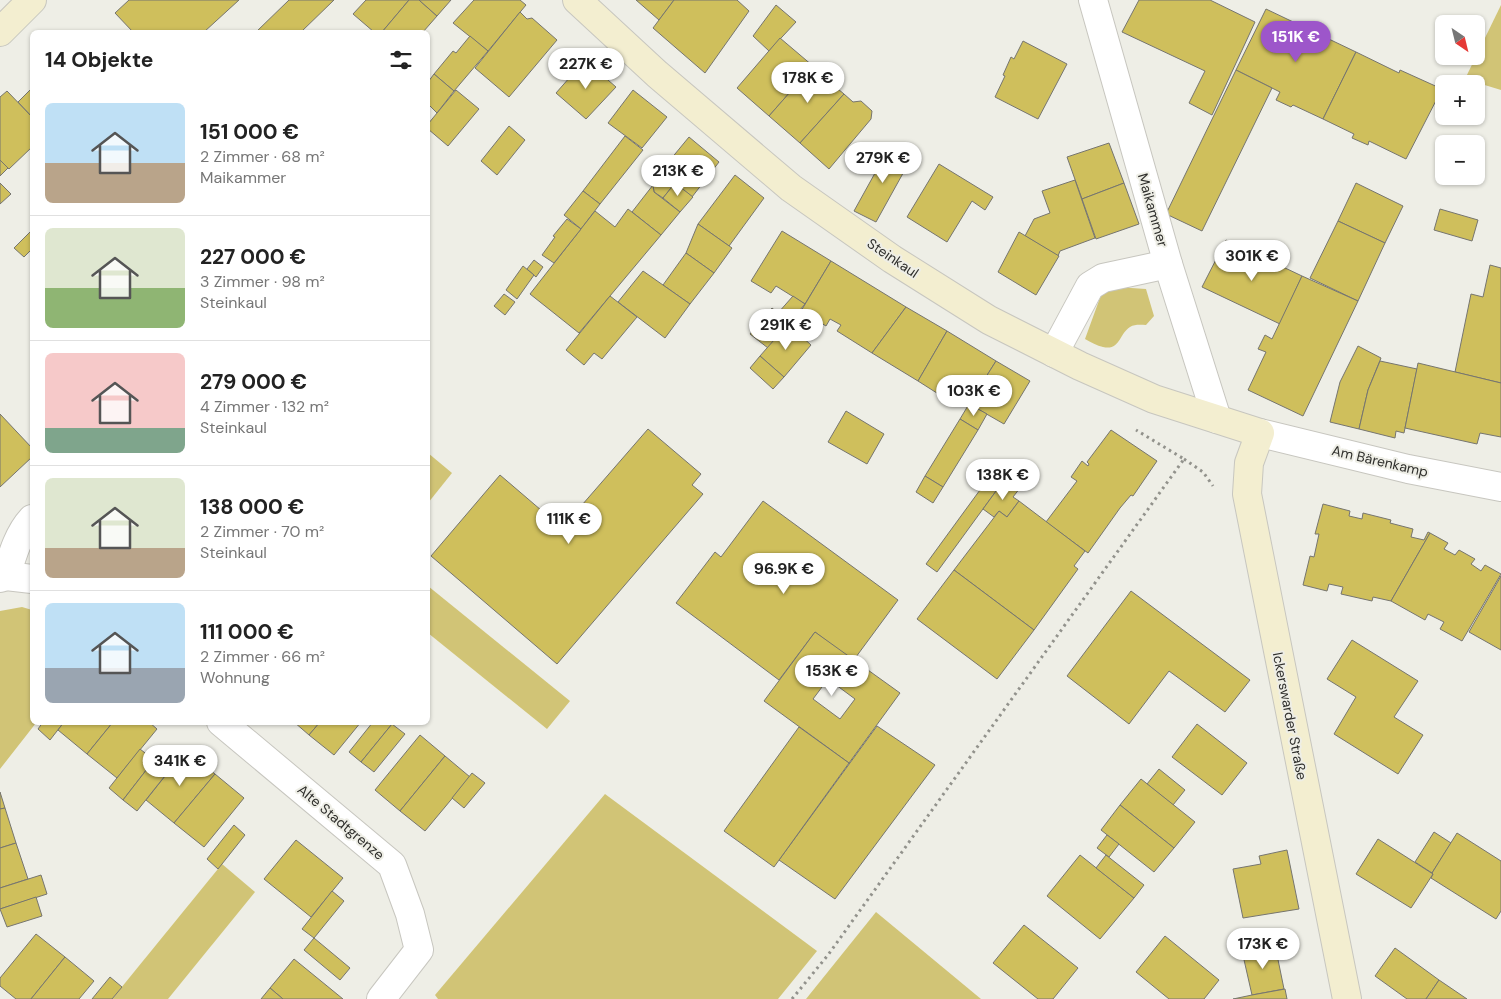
<!DOCTYPE html>
<html lang="de">
<head>
<meta charset="utf-8">
<style>
  :root { --surface:#fff; --page:#f2f2f2; --text:#222; --muted:#767676; --line:#e0e0e0; --accent:#9d56ca }
  body { margin:0; font-family:"DM Sans",sans-serif; background:var(--page); color:var(--text); height:100vh; display:flex; flex-direction:column; font-size:19px; white-space:nowrap }
  * { box-sizing:border-box; margin:0 }
  p { font-size:16px; color:var(--muted) }
  .icon { flex:none; width:28px; height:28px; fill:none; stroke:currentColor; stroke-width:2; stroke-linecap:round; stroke-linejoin:round }
  .map { position:relative; flex:1; overflow:hidden }
  .drawer { position:absolute; left:30px; top:30px; width:400px; height:695px; display:flex; flex-direction:column; background:var(--surface); border-radius:8px; box-shadow:0 1px 4px #0004 }
  .drawer>* { flex:none }
  .needle { width:32px; rotate:145deg }
  .buttons { position:absolute; left:1435px; top:15px; display:grid; gap:10px }
  .buttons a { display:grid; place-items:center; width:50px; height:50px; border-radius:8px; background:var(--surface); box-shadow:0 1px 4px #0004; font-size:25px }
  .price { position:absolute; translate:-50% -42px; padding:0 11px; border-radius:18px; background:#fff; color:#222; font-size:16px; line-height:32px; filter:drop-shadow(0 1px 2px #0008) }
  .price::after { content:''; position:absolute; left:50%; top:30px; width:15px; height:11px; margin-left:-8px; background:inherit; clip-path:polygon(0 0,100% 0,50% 100%) }
  .price.selected { background:var(--accent); color:#fff }
  ul { padding:0; list-style:none }
  li { display:flex; align-items:center; gap:15px; height:125px; padding:0 15px }
  li+li { border-top:1px solid var(--line) }
  li span { display:grid; place-items:center; flex:none; width:140px; height:100px; border-radius:8px; color:#555 }
  li>.icon { margin-inline-start:auto }
  span .icon { width:60px; height:60px; fill:#fffc; stroke-width:1 }
  li b { font-size:21px }
  h2 { display:flex; justify-content:space-between; align-items:center; height:60px; padding:0 15px; font-size:21px }
  .map>svg:first-child { display:block }
  .green { fill:#d1c476 }
  .building { fill:#cfbf5c; stroke:#76756f; fill-rule:evenodd }
  .lines { fill:none; stroke-linecap:round; stroke-linejoin:round }
  .street-casing { stroke:#c7c6bf; stroke-width:30 }
  .secondary-casing { stroke:#c7c6bf; stroke-width:30 }
  .path { stroke:#92928c; stroke-width:3; stroke-dasharray:2.5 4; stroke-linecap:butt }
  .street { stroke:#fff; stroke-width:28 }
  .secondary { stroke:#f3eed0; stroke-width:28 }
  .labels { text-anchor:middle; dominant-baseline:central; stroke-width:4; stroke-linejoin:round; paint-order:stroke }
  .street-label { font-size:14px; fill:#2f2f2c; stroke:#eeeee6 }
</style>
</head>
<body>
<div class="map">
<svg width="1501" height="999" viewBox="0 0 1501 999">
  <rect width="100%" height="100%" fill="#eeeee6"/>
  <g class="green">
    <polygon points="1501,5 1501,90 1465,79"/>
    <path d="M 1116,287 L 1146,289 L 1154,316 L 1146,325 C 1141,325 1135,324 1130,327 C 1119,334 1120,351 1103,347 C 1097,346 1091,342 1085,339 L 1101,295 L 1106,288 Z"/>
    <polygon points="428,453 452,473 428,503"/>
    <polygon points="428,586 570,701 547,729 428,633"/>
    <polygon points="22,607 32,610 32,722 36,723 0,769 0,611"/>
    <polygon points="605,794 817,951 778,999 438,999 435,995"/>
    <polygon points="222,864 255,892 168,999 112,999"/>
    <polygon points="876,912 981,999 806,999"/>
  </g>
  <g class="building">
    <polygon points="129,0 239,0 204,32 133,32 115,13"/>
    <polygon points="289,0 334,0 301,32 256,32"/>
    <polygon points="366,0 409,0 382,32 374,32 353,14"/>
    <polygon points="409,0 419,0 437,16 423,32 382,32"/>
    <polygon points="419,0 451,0 437,16"/>
    <polygon points="474,0 520,0 526,5 488,51 453,23"/>
    <polygon points="636,0 674,0 659,20"/>
    <polygon points="674,0 737,0 749,11 705,73 653,28"/>
    <polygon points="1139,0 1210,0 1255,22 1212,115 1189,103 1205,71 1122,32"/>
    <polygon points="776,5 796,22 769,51 753,36"/>
    <polygon points="1266,9 1356,52 1323,119 1293,105 1291,107 1276,100 1280,92 1236,70"/>
    <polygon points="520,12 527,19 532,18 557,40 509,97 475,68"/>
    <polygon points="470,36 488,51 454,91 434,74 453,51 456,53"/>
    <polygon points="780,38 813,66 769,116 737,88"/>
    <polygon points="1023,41 1067,64 1038,119 995,97 1005,76 1003,75 1011,57 1014,59"/>
    <polygon points="1356,52 1399,73 1400,70 1442,89 1406,159 1369,141 1368,145 1352,138 1354,134 1323,119"/>
    <polygon points="585,60 616,87 586,119 556,93"/>
    <polygon points="813,66 818,71 828,71 838,81 838,89 844,94 800,143 769,116"/>
    <polygon points="1236,70 1272,88 1202,231 1166,214"/>
    <polygon points="434,74 454,91 437,113 428,104 428,82"/>
    <polygon points="32,88 32,117 18,102"/>
    <polygon points="456,90 479,109 448,146 428,129 428,124"/>
    <polygon points="633,90 667,117 642,148 608,123"/>
    <polygon points="7,91 32,117 32,147 9,169 0,160 0,97"/>
    <polygon points="844,94 853,102 861,101 872,111 871,119 829,169 800,143"/>
    <polygon points="509,126 525,140 497,175 481,161"/>
    <polygon points="625,136 643,150 600,204 583,191"/>
    <polygon points="689,137 719,162 692,197 661,171"/>
    <polygon points="1109,143 1124,183 1082,199 1067,157"/>
    <polygon points="890,146 912,157 876,222 854,211"/>
    <polygon points="0,160 8,168 0,176"/>
    <polygon points="939,164 993,197 985,210 972,201 947,242 907,217"/>
    <polygon points="661,171 675,183 663,198 654,192 653,185 661,175"/>
    <polygon points="735,175 764,198 729,246 698,224"/>
    <polygon points="1075,180 1095,238 1060,251 1058,256 1025,236 1034,219 1050,213 1042,191"/>
    <polygon points="0,183 11,194 0,204"/>
    <polygon points="675,183 693,197 680,212 663,198"/>
    <polygon points="1124,183 1139,224 1096,239 1082,199"/>
    <polygon points="1356,183 1403,206 1385,243 1338,221"/>
    <polygon points="653,185 654,192 680,212 661,235 632,212"/>
    <polygon points="583,191 600,204 581,229 564,215"/>
    <polygon points="628,209 661,235 579,333 530,294 595,211 615,227"/>
    <polygon points="1440,209 1478,220 1472,241 1434,230"/>
    <polygon points="567,219 581,229 554,263 542,255 555,237 553,236"/>
    <polygon points="1338,221 1385,243 1358,301 1310,278"/>
    <polygon points="698,224 732,248 714,273 686,253"/>
    <polygon points="32,230 32,249 24,257 14,248"/>
    <polygon points="782,231 831,261 805,304 776,286 771,293 751,281"/>
    <polygon points="1019,232 1059,256 1036,295 998,272"/>
    <polygon points="1226,240 1302,276 1280,324 1202,287"/>
    <polygon points="686,253 714,273 690,304 663,285"/>
    <polygon points="534,260 543,267 536,277 527,269"/>
    <polygon points="831,261 906,307 872,353 837,331 841,325 830,319 826,326 801,311"/>
    <polygon points="1490,265 1501,268 1501,383 1455,372 1471,294 1483,297"/>
    <polygon points="523,266 534,275 517,299 506,290"/>
    <polygon points="643,271 690,304 665,338 618,302"/>
    <polygon points="1302,276 1358,301 1303,416 1248,390 1266,352 1258,349 1265,335 1272,339"/>
    <polygon points="504,294 515,302 505,315 494,306"/>
    <polygon points="610,296 637,317 602,359 594,353 584,365 566,350"/>
    <polygon points="793,296 805,304 768,348 750,334 772,308 778,313"/>
    <polygon points="906,307 947,331 918,381 872,353"/>
    <polygon points="801,311 818,321 806,340 788,324"/>
    <polygon points="788,324 811,345 784,377 760,356"/>
    <polygon points="947,331 996,361 969,404 955,394 951,402 918,381"/>
    <polygon points="1358,346 1381,358 1368,390 1359,429 1330,422 1340,382"/>
    <polygon points="760,356 784,377 773,389 750,368"/>
    <polygon points="996,361 1030,381 1004,424 969,404"/>
    <polygon points="1380,361 1417,369 1404,433 1396,431 1395,438 1359,429 1368,390"/>
    <polygon points="1418,363 1501,383 1501,437 1480,433 1477,444 1405,428"/>
    <polygon points="969,404 987,414 978,430 960,419"/>
    <polygon points="846,411 884,434 867,464 828,442"/>
    <polygon points="0,414 32,448 32,457 0,487"/>
    <polygon points="960,419 978,430 943,487 925,476"/>
    <polygon points="648,429 701,474 692,485 703,494 557,664 431,556 500,475 562,528"/>
    <polygon points="1111,430 1157,461 1133,496 1131,495 1120,508 1088,553 1046,522 1077,481 1071,477 1082,461 1088,466 1089,464 1087,462"/>
    <polygon points="925,476 943,487 933,503 916,492"/>
    <polygon points="988,479 999,487 937,572 926,564"/>
    <polygon points="1011,482 1020,488 1013,497 1019,501 1007,517 999,511 994,517 983,509 999,487 1005,491"/>
    <polygon points="763,501 898,600 853,661 815,632 779,680 676,603 715,552 721,557"/>
    <polygon points="1019,501 1085,551 1074,566 1078,569 1034,630 954,570 999,511 1007,517"/>
    <polygon points="1323,504 1350,511 1349,516 1362,519 1363,513 1391,520 1390,523 1413,529 1411,537 1424,540 1428,532 1430,533 1391,601 1373,597 1372,601 1341,594 1343,587 1329,584 1327,591 1303,585 1310,556 1314,557 1319,534 1315,534"/>
    <polygon points="1430,533 1448,543 1444,549 1455,555 1459,550 1475,559 1471,564 1481,571 1485,565 1501,574 1462,641 1440,629 1444,622 1428,614 1425,620 1391,601"/>
    <polygon points="954,570 1034,630 997,679 917,619"/>
    <polygon points="1501,576 1501,650 1469,632"/>
    <polygon points="1131,591 1250,680 1225,712 1169,671 1129,724 1067,676"/>
    <path d="M 815,632 L 900,693 L 849,763 L 764,701 ZM 828,679 L 855,699 L 840,719 L 813,699 Z"/>
    <polygon points="1352,640 1418,681 1394,717 1423,735 1398,774 1334,734 1356,697 1327,679"/>
    <polygon points="43,722 64,722 50,740 38,729"/>
    <polygon points="64,722 113,722 87,754 58,730"/>
    <polygon points="113,722 149,722 157,729 117,778 87,754"/>
    <polygon points="294,722 320,722 309,735"/>
    <polygon points="320,722 361,722 334,755 309,735"/>
    <polygon points="373,722 392,724 361,762 349,752"/>
    <polygon points="392,724 405,734 374,772 361,762"/>
    <polygon points="1197,724 1247,763 1222,795 1172,757"/>
    <polygon points="877,726 935,765 835,899 779,860"/>
    <polygon points="799,727 849,763 774,867 724,831"/>
    <polygon points="420,735 445,756 400,811 375,790"/>
    <polygon points="140,749 154,760 123,800 109,788"/>
    <polygon points="185,751 215,774 174,823 146,800"/>
    <polygon points="445,756 470,777 425,831 400,811"/>
    <polygon points="154,760 168,772 137,811 123,800"/>
    <polygon points="1159,769 1185,790 1173,805 1147,784"/>
    <polygon points="472,773 485,783 464,808 452,798"/>
    <polygon points="215,774 244,798 204,847 174,823"/>
    <polygon points="1141,779 1195,822 1174,848 1120,805"/>
    <polygon points="0,792 5,808 0,809"/>
    <polygon points="1120,805 1174,848 1154,872 1101,830"/>
    <polygon points="5,808 16,843 0,848 0,809"/>
    <polygon points="234,825 245,835 218,869 207,859"/>
    <polygon points="1434,832 1451,843 1432,873 1415,862"/>
    <polygon points="1457,833 1501,861 1501,911 1496,919 1431,878 1433,874 1432,873"/>
    <polygon points="1107,835 1119,844 1109,857 1097,848"/>
    <polygon points="1378,839 1433,874 1411,908 1356,874"/>
    <polygon points="296,840 343,878 311,917 264,879"/>
    <polygon points="16,843 28,879 0,888 0,848"/>
    <polygon points="1287,850 1299,909 1243,918 1233,869 1261,864 1259,856"/>
    <polygon points="1080,855 1134,898 1100,939 1047,896"/>
    <polygon points="1106,855 1144,885 1134,898 1096,868"/>
    <polygon points="41,875 47,894 0,909 0,888"/>
    <polygon points="332,891 344,901 314,938 302,929"/>
    <polygon points="36,897 42,916 7,927 0,909"/>
    <polygon points="1024,925 1078,968 1053,999 1038,999 993,963"/>
    <polygon points="36,934 65,957 31,999 16,999 0,986 0,978"/>
    <polygon points="1165,936 1219,980 1204,999 1169,999 1136,972"/>
    <polygon points="314,938 350,968 340,980 304,950"/>
    <polygon points="1275,945 1284,989 1252,995 1242,951"/>
    <polygon points="1395,948 1439,980 1426,999 1407,999 1375,976"/>
    <polygon points="65,957 94,981 79,999 31,999"/>
    <polygon points="294,959 343,999 283,999 270,988"/>
    <polygon points="110,977 122,987 112,999 92,999"/>
    <polygon points="1439,980 1467,999 1426,999"/>
    <polygon points="270,988 283,999 261,999"/>
    <polygon points="1285,989 1287,999 1233,999 1252,995"/>
  </g>
  <g class="lines">
    <defs>
      <g id="street">
        <polyline points="1093,0 1168,264 1217,419"/>
        <polyline points="1054,353 1090,286 1103,278 1168,264"/>
        <polyline points="1260,433 1408,469 1501,487"/>
        <polyline points="6,576 32,579"/>
        <path d="M 0,578 L 6,576 C 12,556 18,534 32,519"/>
        <polyline points="221,722 392,865 410,914 419,950 381,999"/>
      </g>
      <g id="secondary">
        <polyline points="577,0 657,74 791,188 892,259 989,320 1080,366 1154,399 1260,433 1249,463 1247,494 1347,999"/>
        <polyline points="0,32 32,0"/>
      </g>
    </defs>
    <use href="#street" class="street-casing"/>
    <use href="#secondary" class="secondary-casing"/>
    <g class="path">
      <polyline points="1184,459 1203,472 1213,486"/>
      <polyline points="792,999 828,955 1184,459 1136,430"/>
    </g>
    <use href="#street" class="street"/>
    <use href="#secondary" class="secondary"/>
  </g>
  <g class="labels">
    <g class="street-label">
      <text transform="translate(1153 210) rotate(74)">Maikammer</text>
      <text transform="translate(893 258) rotate(34)">Steinkaul</text>
      <text transform="translate(1380 461) rotate(13)">Am Bärenkamp</text>
      <text transform="translate(1290 716) rotate(79)">Ickerswarder Straße</text>
      <text transform="translate(341 822) rotate(40)">Alte Stadtgrenze</text>
    </g>
  </g>
</svg>
<div class="buttons">
<a><svg class="needle" viewBox="-14 -14 28 28"><path d="M0-13l5 13h-10z" fill="#e53935"/><path d="M0 13l5-13h-10z" fill="#767676"/></svg></a>
<a>+</a>
<a>−</a>
</div>
<b class="price selected" style="left:1296px;top:63px">151K €</b>
<b class="price" style="left:586px;top:90px">227K €</b>
<b class="price" style="left:808px;top:104px">178K €</b>
<b class="price" style="left:883px;top:184px">279K €</b>
<b class="price" style="left:678px;top:197px">213K €</b>
<b class="price" style="left:1252px;top:282px">301K €</b>
<b class="price" style="left:786px;top:351px">291K €</b>
<b class="price" style="left:974px;top:417px">103K €</b>
<b class="price" style="left:1003px;top:501px">138K €</b>
<b class="price" style="left:569px;top:545px">111K €</b>
<b class="price" style="left:784px;top:595px">96.9K €</b>
<b class="price" style="left:832px;top:697px">153K €</b>
<b class="price" style="left:180px;top:787px">341K €</b>
<b class="price" style="left:1263px;top:970px">173K €</b>
<section class="drawer">
<h2>14 Objekte<svg class="icon" aria-label="filters" viewBox="0 0 24 24"><path d="M4 7h16M4 17h16"/><circle cx="9" cy="7" r="2"/><circle cx="15" cy="17" r="2"/></svg></h2>
<ul>
<li><span style="background:linear-gradient(#bfe0f5 60%,#b9a48a 0)"><svg class="icon" aria-label="home" viewBox="0 0 24 24"><path d="M3 11l9-7 9 7M6 9v11h12V9"/></svg></span><div><b>151 000 €</b><p>2 Zimmer · 68 m²</p><p>Maikammer</p></div></li>
<li><span style="background:linear-gradient(#dfe7d0 60%,#8fb573 0)"><svg class="icon" aria-label="home" viewBox="0 0 24 24"><path d="M3 11l9-7 9 7M6 9v11h12V9"/></svg></span><div><b>227 000 €</b><p>3 Zimmer · 98 m²</p><p>Steinkaul</p></div></li>
<li><span style="background:linear-gradient(#f6c9c9 75%,#7fa58c 0)"><svg class="icon" aria-label="home" viewBox="0 0 24 24"><path d="M3 11l9-7 9 7M6 9v11h12V9"/></svg></span><div><b>279 000 €</b><p>4 Zimmer · 132 m²</p><p>Steinkaul</p></div></li>
<li><span style="background:linear-gradient(#dfe7d0 70%,#b9a48a 0)"><svg class="icon" aria-label="home" viewBox="0 0 24 24"><path d="M3 11l9-7 9 7M6 9v11h12V9"/></svg></span><div><b>138 000 €</b><p>2 Zimmer · 70 m²</p><p>Steinkaul</p></div></li>
<li><span style="background:linear-gradient(#bfe0f5 65%,#9aa5b1 0)"><svg class="icon" aria-label="home" viewBox="0 0 24 24"><path d="M3 11l9-7 9 7M6 9v11h12V9"/></svg></span><div><b>111 000 €</b><p>2 Zimmer · 66 m²</p><p>Wohnung</p></div></li>
</ul>
</section>
</div>
</body>
</html>
